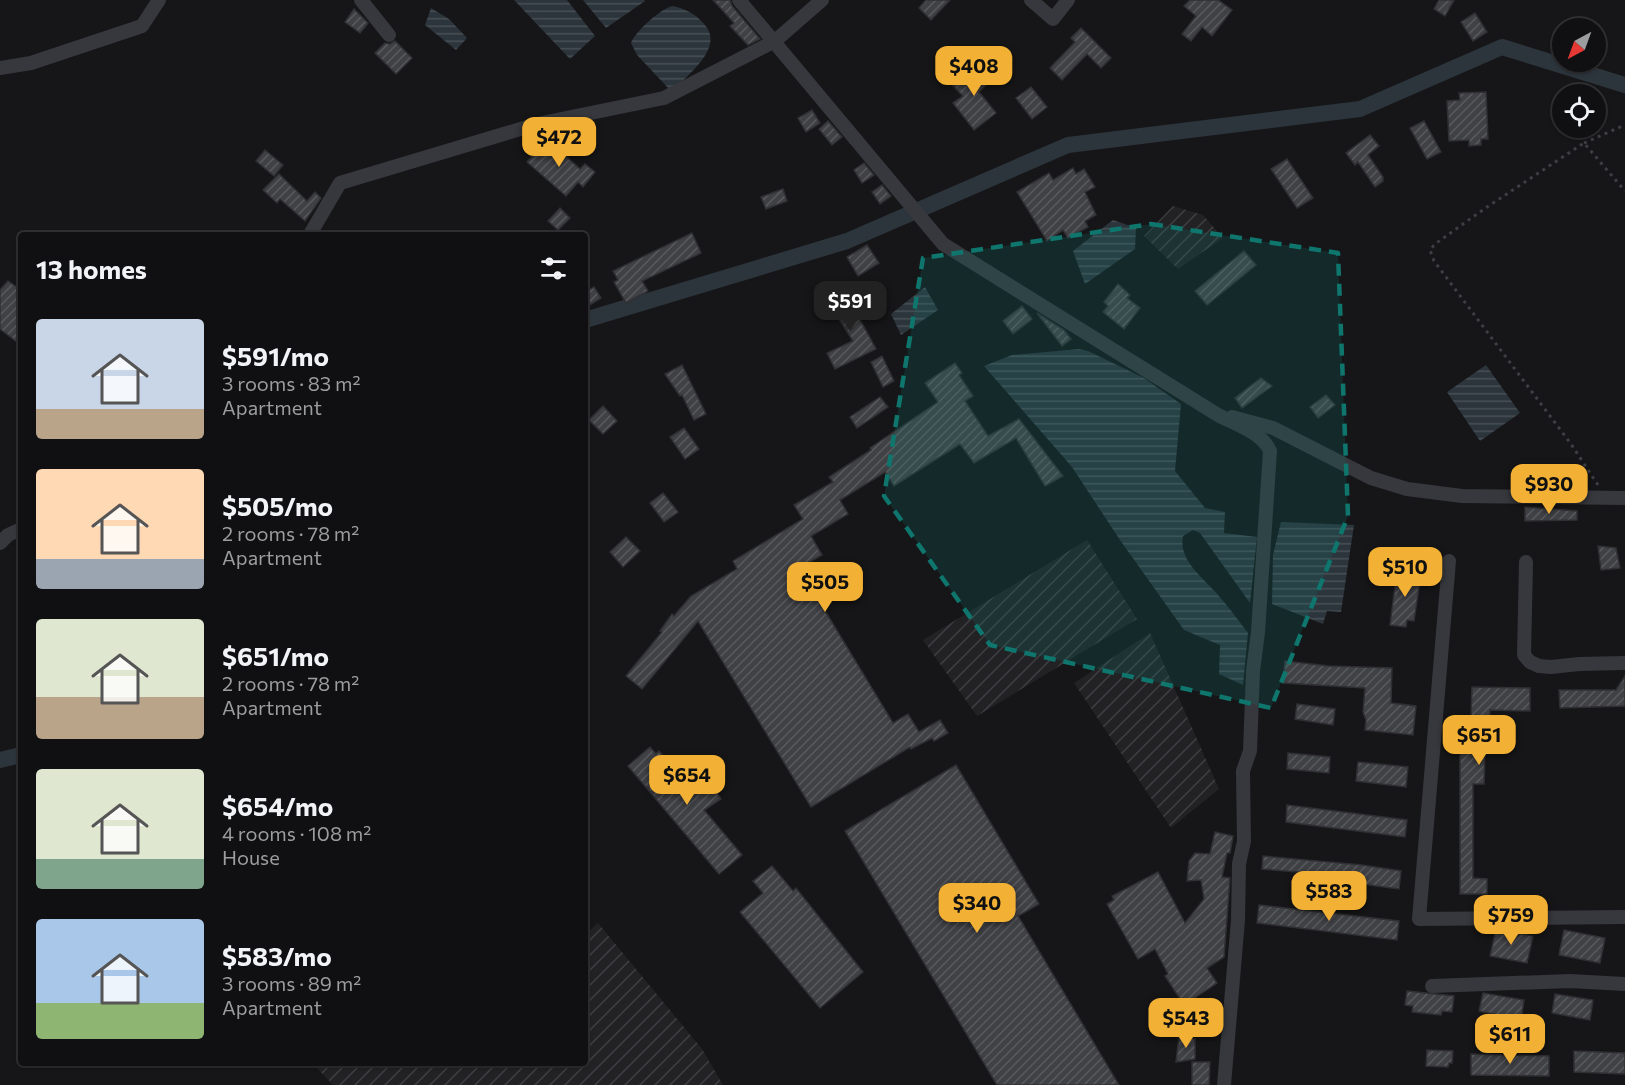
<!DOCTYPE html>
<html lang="en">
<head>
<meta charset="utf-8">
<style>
  :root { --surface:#101012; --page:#19191b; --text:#f1f3f6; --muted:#9c9d9f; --line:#303032; --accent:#f2b134 }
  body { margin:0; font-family:Commissioner,sans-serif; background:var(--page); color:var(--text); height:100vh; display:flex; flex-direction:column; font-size:22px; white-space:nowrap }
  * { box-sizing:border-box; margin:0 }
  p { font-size:20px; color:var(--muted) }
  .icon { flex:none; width:33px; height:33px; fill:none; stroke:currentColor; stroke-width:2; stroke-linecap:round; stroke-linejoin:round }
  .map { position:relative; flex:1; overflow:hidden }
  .sheet { position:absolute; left:18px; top:232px; width:570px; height:834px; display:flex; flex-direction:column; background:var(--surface); border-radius:6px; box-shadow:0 2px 4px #0004,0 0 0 2px var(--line) }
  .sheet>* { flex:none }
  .needle { width:39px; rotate:221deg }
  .fabs { position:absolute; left:1552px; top:18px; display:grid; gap:12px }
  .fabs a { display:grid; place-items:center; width:54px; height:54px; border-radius:50%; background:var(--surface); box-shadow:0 2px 4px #0004,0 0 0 2px var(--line); font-size:30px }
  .price { position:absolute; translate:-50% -51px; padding:0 14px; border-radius:12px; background:var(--accent); color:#111; font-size:20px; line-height:39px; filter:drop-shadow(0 2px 3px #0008) }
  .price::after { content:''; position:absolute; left:50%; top:36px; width:18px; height:14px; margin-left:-9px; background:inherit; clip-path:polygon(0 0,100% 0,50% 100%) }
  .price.current { background:#222; color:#fff }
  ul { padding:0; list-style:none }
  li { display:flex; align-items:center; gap:18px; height:150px; padding:0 18px }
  li span { display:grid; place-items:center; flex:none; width:168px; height:120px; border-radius:6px; color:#555 }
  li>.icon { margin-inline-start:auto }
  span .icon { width:72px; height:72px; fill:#fffc; stroke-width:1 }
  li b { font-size:26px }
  h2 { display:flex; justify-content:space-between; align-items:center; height:72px; padding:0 18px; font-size:26px }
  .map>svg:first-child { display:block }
  .industrial { fill:url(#industrial-furrows) }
  .water { fill:url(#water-rules) }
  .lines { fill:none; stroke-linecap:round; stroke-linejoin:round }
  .canal { stroke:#2c353c; stroke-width:16 }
  .building { fill:url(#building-hatch); stroke:#303034; stroke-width:1.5 }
  .path { stroke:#3d3f44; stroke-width:3; stroke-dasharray:3 4.5; stroke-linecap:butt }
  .street { stroke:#37383d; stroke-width:14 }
  .marked { fill:#0f766e; fill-opacity:0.2; stroke:#0f766e; stroke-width:4.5; stroke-dasharray:12 8; stroke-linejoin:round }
</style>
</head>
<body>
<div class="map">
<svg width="1625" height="1085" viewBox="0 0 1625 1085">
  <defs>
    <pattern id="industrial-furrows" width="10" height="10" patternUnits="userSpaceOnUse" patternTransform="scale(1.5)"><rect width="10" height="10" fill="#222225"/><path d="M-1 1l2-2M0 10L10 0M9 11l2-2" fill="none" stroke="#3f3f43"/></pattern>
    <pattern id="water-rules" width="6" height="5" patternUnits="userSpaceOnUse" patternTransform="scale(1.5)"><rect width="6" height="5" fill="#2c353c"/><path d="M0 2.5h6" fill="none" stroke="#485056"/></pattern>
    <pattern id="building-hatch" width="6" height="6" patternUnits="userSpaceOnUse" patternTransform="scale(1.5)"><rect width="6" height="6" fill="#404145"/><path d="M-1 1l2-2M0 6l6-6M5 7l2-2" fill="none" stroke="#595a5e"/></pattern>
  </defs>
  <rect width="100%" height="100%" fill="#161618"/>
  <g class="industrial">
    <polygon points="1173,206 1203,215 1223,238 1178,269 1144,236"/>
    <polygon points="1087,540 1137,619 977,716 923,640"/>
    <polygon points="1150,633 1219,789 1171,828 1074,683"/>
    <polygon points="598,923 702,1049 723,1085 333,1085 313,1064 585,1064 585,929 588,932"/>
  </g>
  <g class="water">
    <polygon points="514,0 567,0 595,36 570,59"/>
    <polygon points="583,0 644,0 645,1 606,28"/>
    <path d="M 673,6 C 686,9 696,14 705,25 C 724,48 689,73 674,90 L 670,90 L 637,55 L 631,43 C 635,32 661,8 673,6 Z"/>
    <polygon points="431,8 449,19 467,38 456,50 425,25"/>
    <polygon points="1113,220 1136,228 1135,249 1085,284 1073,251"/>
    <polygon points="925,287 938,310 901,335 891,314"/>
    <path d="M 1079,349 L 1088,351 L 1144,378 L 1181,404 L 1175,471 L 1205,508 L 1225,512 L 1224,533 L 1257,537 L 1250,603 L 1200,533 L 1193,530 L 1183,536 C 1178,561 1204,578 1218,595 C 1229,607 1238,620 1248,633 L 1243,685 L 1219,674 L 1220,645 L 1184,630 L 1120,540 L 1072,467 L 984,366 L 1012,355 Z"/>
    <polygon points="1486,365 1520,413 1480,441 1447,392"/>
    <polygon points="1281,522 1354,525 1341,612 1327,611 1323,624 1272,604 1273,555"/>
  </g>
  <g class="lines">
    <g class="canal">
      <polyline points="585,320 847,241 1068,145 1360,109 1502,47 1625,85"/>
      <polyline points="0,760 21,755"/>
    </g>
  </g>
  <g class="building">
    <polygon points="713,0 730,0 732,6 760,39 748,45 730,26 734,23"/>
    <polygon points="926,0 950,0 931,20 919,8"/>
    <polygon points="1190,0 1218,0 1232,10 1212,36 1202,27 1191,41 1182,34 1196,16 1184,6"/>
    <polygon points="1439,0 1454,0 1445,16 1434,9"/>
    <polygon points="354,9 368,23 360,33 345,22"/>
    <polygon points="1475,13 1487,32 1473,41 1461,22"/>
    <polygon points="1081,28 1111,58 1101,68 1087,54 1062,80 1050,68 1075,42 1071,38"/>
    <polygon points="395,41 412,58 396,74 375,53 385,43 390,44"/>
    <polygon points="975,63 992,79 979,92 996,113 974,130 953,103 963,96 953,86"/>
    <polygon points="1031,87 1047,107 1032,119 1016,98"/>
    <polygon points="1486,92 1488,139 1481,139 1481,145 1469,146 1469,140 1449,141 1447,101 1460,100 1459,93"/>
    <polygon points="812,110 820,123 806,132 798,118"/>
    <polygon points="828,121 842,137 832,145 819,129"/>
    <polygon points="1424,121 1441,152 1427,159 1410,128"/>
    <polygon points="1370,135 1379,146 1368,155 1383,177 1383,181 1375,187 1358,162 1355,165 1346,153"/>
    <polygon points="547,139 580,169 585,164 595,172 583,187 578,182 566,196 527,162"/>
    <polygon points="265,150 283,165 274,176 256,161"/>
    <polygon points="1287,159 1313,198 1297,208 1271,169"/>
    <polygon points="864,163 874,175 862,183 854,170"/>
    <polygon points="1073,168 1076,174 1084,169 1095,187 1085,192 1096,215 1085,221 1088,227 1068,238 1063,230 1047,241 1017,192 1049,173 1053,180"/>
    <polygon points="279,174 307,201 315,192 321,198 305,221 280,199 277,203 263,190"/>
    <polygon points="882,185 891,196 880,204 872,192"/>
    <polygon points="783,189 787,201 766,209 761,197"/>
    <polygon points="560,208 570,218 558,230 548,221"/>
    <polygon points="692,233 701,253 642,281 648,291 626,303 614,282 618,280 613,271"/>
    <polygon points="867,245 879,263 858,276 847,257"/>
    <polygon points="1244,251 1256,265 1207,305 1195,291"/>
    <polygon points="8,281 21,290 21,345 0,329 0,290"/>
    <polygon points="1118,284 1130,295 1127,298 1140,308 1124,329 1103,312 1108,306 1104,302"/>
    <polygon points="594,287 601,298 585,308 585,292"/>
    <polygon points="846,290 861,314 858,316 876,349 835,369 827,353 853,341 828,302"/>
    <polygon points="1022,306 1032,319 1013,334 1003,321"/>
    <polygon points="1037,313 1064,330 1071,339 1062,346"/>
    <polygon points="882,356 894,381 883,387 871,362"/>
    <polygon points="955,363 962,373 959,375 973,396 965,401 988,436 1019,419 1063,476 1045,486 1016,438 974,463 960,444 894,486 885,472 840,500 848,514 811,536 822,555 799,568 893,723 908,714 919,732 940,720 948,733 934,741 932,738 911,749 910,747 811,807 698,621 642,689 626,676 662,632 660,631 672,614 674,616 691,596 737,569 733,561 803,519 794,505 833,482 829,477 871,450 870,448 938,402 925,383"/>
    <polygon points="682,365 706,414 694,420 682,395 680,396 665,374"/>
    <polygon points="1261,378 1272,386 1242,408 1235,398"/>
    <polygon points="1326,395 1335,405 1318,418 1310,407"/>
    <polygon points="880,397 888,407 857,428 850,417"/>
    <polygon points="603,406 617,421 603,434 589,420"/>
    <polygon points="684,428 699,449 685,459 670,437"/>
    <polygon points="663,493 678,512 664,522 650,503"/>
    <polygon points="1525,507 1577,511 1577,520 1525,521"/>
    <polygon points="626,537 640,551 623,567 610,552"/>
    <polygon points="1598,546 1616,548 1620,568 1601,570"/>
    <polygon points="1397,571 1421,574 1414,621 1407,620 1406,627 1390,625"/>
    <polygon points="1285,661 1329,666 1392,668 1391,703 1416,706 1413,735 1365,730 1366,720 1363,712 1365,688 1283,683"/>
    <polygon points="1625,676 1625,706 1560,708 1559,690 1616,690"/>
    <polygon points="1472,687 1530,688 1530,711 1490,710 1488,751 1485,751 1484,784 1473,784 1473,878 1487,879 1487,894 1460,894 1460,750 1457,750 1458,718 1471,718"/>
    <polygon points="1297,704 1335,709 1333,725 1295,719"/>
    <polygon points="650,747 656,754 659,751 676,770 677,769 690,782 704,773 721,799 704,810 742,855 719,874 628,766"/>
    <polygon points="1288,753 1330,757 1329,773 1287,769"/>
    <polygon points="1358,762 1408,767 1406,787 1356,781"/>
    <polygon points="956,765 1039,904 1018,916 1119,1085 997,1085 845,831"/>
    <polygon points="1287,805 1407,820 1405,837 1286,822"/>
    <polygon points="1215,832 1233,836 1230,853 1227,853 1222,877 1230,878 1224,957 1207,968 1217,983 1184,1005 1165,976 1168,974 1155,949 1138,959 1107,904 1114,900 1112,896 1158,872 1185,923 1204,899 1201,880 1187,881 1189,861 1195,853 1210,854"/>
    <polygon points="1263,856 1362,865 1401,871 1399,889 1309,877 1310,873 1262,869"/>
    <polygon points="772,866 793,891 796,888 863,972 820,1008 740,912 763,893 753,881"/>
    <polygon points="1259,905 1399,921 1397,940 1257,923"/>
    <polygon points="1496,929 1533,936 1527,963 1490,956"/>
    <polygon points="1564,930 1605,938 1600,963 1559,955"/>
    <polygon points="1407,991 1454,996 1452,1012 1442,1011 1441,1015 1412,1012 1413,1006 1405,1005"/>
    <polygon points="1483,993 1524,1000 1521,1020 1479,1011"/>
    <polygon points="1555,994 1593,1000 1590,1020 1552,1013"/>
    <polygon points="1179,1036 1195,1039 1195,1059 1176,1062"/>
    <polygon points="1427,1050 1453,1051 1452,1063 1449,1063 1448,1067 1426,1066"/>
    <polygon points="1574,1051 1625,1053 1625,1074 1574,1072"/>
    <polygon points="1471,1054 1549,1056 1549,1076 1471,1075"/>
    <polygon points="1192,1062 1210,1062 1209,1085 1192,1085"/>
  </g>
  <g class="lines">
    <g class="path">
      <polyline points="1584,143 1625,125"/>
      <polyline points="1598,485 1571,444 1434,261 1430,250 1435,244 1487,207 1584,143 1625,191"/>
    </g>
    <g class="street">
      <polyline points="361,0 389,35"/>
      <path d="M 739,0 L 943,244 L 1218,415 C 1235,424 1263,433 1270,451 L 1258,632 L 1253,671 L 1250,751 L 1243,771 L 1244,841 L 1239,864 L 1238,920 L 1224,1085"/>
      <polyline points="1031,0 1053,19 1068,0"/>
      <polyline points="0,68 31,63 142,26 159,0"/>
      <polyline points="309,236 340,183 537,124 664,98 775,41 822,0"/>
      <polyline points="1232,417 1273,428 1371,478 1407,489 1462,496 1625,498"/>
      <polyline points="0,543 8,535 21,529"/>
      <polyline points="1449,561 1419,919 1625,917"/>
      <polyline points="1526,562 1524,655 1530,662 1539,666 1551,667 1579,664 1625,663"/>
      <polyline points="1432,986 1570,981 1625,984"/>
    </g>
  </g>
  <path class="marked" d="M 1151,224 L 1338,253 L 1348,516 L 1271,708 L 990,645 L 884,496 L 923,258 Z"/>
</svg>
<div class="fabs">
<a><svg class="needle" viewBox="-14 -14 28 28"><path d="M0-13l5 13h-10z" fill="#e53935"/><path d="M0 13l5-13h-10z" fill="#9c9d9f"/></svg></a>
<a><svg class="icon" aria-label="locate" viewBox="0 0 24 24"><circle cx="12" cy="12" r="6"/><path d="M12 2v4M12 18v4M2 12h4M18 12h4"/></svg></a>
</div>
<b class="price" style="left:974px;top:97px">$408</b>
<b class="price" style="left:559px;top:168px">$472</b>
<b class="price current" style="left:850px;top:332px">$591</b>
<b class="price" style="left:1549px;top:515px">$930</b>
<b class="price" style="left:1405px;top:598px">$510</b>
<b class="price" style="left:825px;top:613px">$505</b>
<b class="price" style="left:1479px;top:766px">$651</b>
<b class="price" style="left:687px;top:806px">$654</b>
<b class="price" style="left:1329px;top:922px">$583</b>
<b class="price" style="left:977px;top:934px">$340</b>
<b class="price" style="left:1511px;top:946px">$759</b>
<b class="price" style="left:1186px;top:1049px">$543</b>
<b class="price" style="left:1510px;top:1065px">$611</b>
<section class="sheet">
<h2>13 homes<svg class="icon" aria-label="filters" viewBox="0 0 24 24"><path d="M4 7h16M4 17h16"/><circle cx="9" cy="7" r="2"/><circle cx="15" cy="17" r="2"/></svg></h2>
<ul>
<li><span style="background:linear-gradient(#c9d6e8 75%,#b9a48a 0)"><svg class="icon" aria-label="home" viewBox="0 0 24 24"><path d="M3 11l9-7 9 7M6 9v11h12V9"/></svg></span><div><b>$591/mo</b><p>3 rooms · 83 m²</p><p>Apartment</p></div></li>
<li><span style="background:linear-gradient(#ffd9b3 75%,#9aa5b1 0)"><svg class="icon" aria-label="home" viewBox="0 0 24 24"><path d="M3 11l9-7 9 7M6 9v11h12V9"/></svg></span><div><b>$505/mo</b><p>2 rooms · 78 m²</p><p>Apartment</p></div></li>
<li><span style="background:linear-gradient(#dfe7d0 65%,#b9a48a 0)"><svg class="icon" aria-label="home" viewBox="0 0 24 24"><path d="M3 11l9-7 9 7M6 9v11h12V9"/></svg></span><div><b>$651/mo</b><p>2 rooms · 78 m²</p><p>Apartment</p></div></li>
<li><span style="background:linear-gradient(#dfe7d0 75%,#7fa58c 0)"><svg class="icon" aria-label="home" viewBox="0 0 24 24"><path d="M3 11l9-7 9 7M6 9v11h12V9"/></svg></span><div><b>$654/mo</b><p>4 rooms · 108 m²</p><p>House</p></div></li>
<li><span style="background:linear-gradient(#a9c7e8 70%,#8fb573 0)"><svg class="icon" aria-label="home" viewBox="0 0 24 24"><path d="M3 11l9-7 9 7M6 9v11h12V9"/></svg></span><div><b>$583/mo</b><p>3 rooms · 89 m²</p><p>Apartment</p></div></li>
</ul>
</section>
</div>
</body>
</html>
